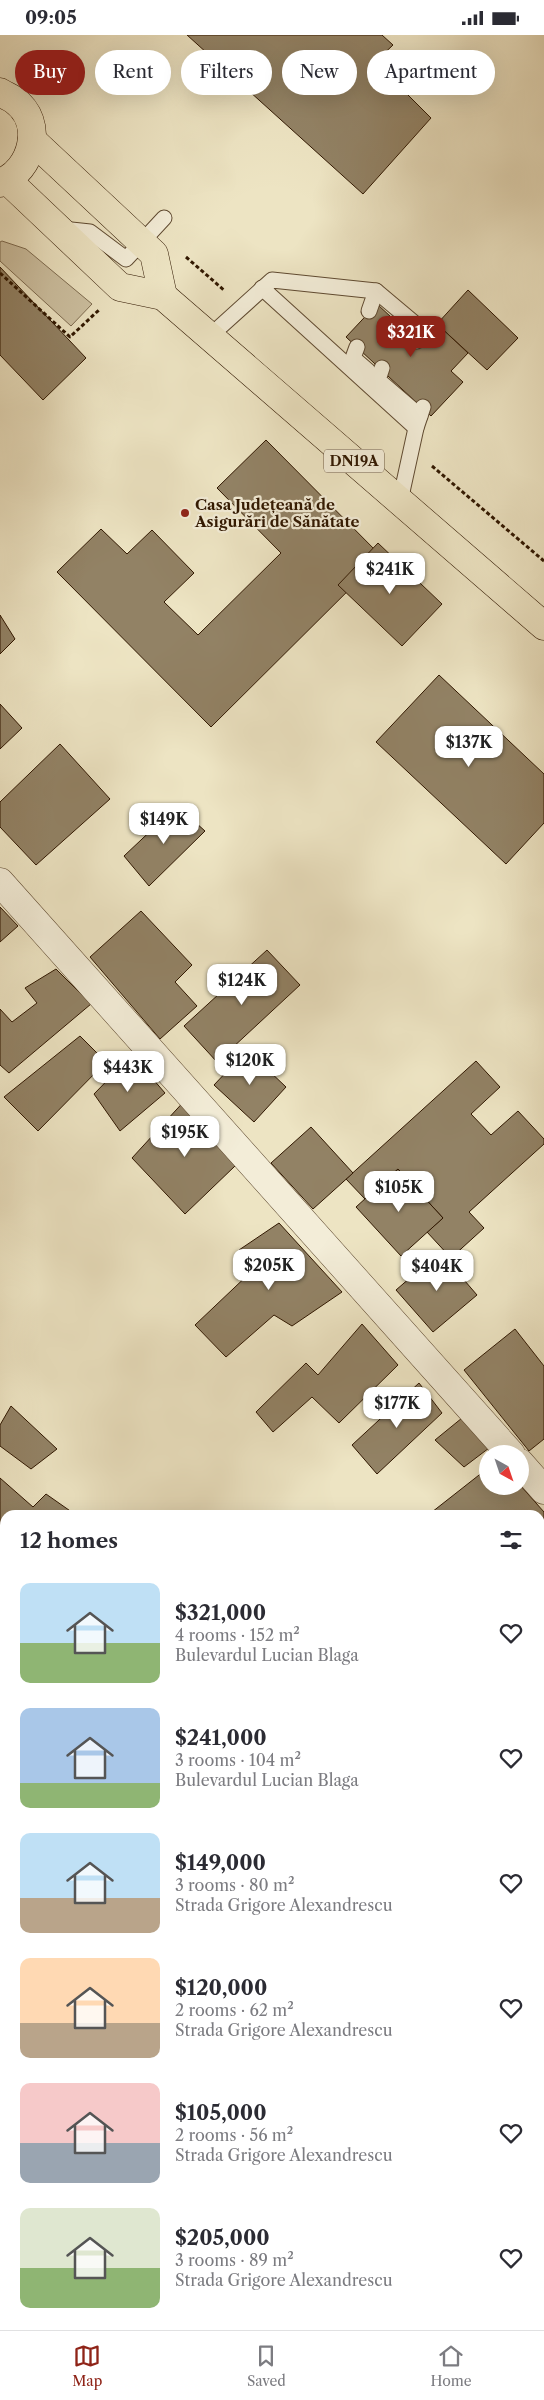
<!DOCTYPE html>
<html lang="en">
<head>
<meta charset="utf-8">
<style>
  :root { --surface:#fff; --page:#f7f7f7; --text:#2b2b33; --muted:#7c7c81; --line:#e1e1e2; --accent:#8f2418 }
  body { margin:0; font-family:"Libre Caslon Text",serif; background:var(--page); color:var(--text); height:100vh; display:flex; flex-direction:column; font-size:19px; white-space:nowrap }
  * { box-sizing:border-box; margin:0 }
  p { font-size:16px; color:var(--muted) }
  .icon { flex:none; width:28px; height:28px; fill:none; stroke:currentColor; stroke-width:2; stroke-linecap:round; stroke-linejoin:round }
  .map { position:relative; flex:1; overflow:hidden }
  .side { position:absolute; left:0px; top:1475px; width:545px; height:820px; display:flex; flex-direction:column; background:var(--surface); border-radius:15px 15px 0 0; box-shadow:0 5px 20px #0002 }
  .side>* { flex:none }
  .top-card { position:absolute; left:15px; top:15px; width:515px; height:45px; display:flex; gap:10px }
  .needle { width:32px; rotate:140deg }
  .buttons { position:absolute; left:479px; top:1410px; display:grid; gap:10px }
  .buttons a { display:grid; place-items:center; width:50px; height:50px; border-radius:50%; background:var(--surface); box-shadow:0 5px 20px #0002; font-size:25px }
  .price { position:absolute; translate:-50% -42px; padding:0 11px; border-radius:10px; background:#fff; color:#222; font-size:16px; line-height:32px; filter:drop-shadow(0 1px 2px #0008) }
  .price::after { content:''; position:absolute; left:50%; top:30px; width:15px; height:11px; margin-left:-8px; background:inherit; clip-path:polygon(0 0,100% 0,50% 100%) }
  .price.active { background:var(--accent); color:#fff }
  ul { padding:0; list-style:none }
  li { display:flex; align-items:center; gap:15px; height:125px; padding:0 20px }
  li span { display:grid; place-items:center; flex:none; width:140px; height:100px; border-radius:10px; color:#555 }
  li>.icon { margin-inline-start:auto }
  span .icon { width:60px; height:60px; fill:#fffc; stroke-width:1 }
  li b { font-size:21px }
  h2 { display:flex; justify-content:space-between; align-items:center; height:60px; padding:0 20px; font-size:21px }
  .tag { padding:0 18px; border-radius:22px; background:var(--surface); box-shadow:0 5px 20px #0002; font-size:18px; line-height:45px }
  .tag.active { background:var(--accent); color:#fff }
  .status { display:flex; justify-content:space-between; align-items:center; height:35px; padding:0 25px; background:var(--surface); direction:ltr }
  .status svg { height:14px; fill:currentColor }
  .tabs { display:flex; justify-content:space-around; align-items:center; height:70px; border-top:1px solid var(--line); background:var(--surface); font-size:14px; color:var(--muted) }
  .tabs a { display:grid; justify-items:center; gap:2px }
  .tabs .active { color:var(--accent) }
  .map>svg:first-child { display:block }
  .green { fill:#cdc1a2; stroke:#7e6c51 }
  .building { fill:#928265; stroke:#301700 }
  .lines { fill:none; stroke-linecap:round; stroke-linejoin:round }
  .service-casing { stroke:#5f4a31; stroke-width:17 }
  .minor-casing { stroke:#5f4a31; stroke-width:29 }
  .tertiary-casing { stroke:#5f4a31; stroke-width:29 }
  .primary-casing { stroke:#301700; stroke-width:29 }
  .path { stroke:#301700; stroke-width:3; stroke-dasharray:4 2.5; stroke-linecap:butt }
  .service { stroke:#f3edd8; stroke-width:15 }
  .minor { stroke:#f3edd8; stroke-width:28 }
  .tertiary { stroke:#f3edd8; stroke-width:28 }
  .primary { stroke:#ede4c3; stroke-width:28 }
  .poi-dot { fill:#8f2418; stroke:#f3edd8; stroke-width:2 }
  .labels { text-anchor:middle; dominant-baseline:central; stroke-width:4.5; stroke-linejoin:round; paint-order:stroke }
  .shield { fill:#f3edd8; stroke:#6a5741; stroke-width:1 }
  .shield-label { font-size:14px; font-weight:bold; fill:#301700 }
  .poi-label { font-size:15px; font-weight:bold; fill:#301700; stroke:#f3edd8; text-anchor:start }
</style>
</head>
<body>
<div class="status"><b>09:05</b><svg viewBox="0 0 49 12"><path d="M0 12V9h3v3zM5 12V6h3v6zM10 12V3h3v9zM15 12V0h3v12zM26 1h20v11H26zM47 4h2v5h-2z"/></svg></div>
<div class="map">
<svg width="544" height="2295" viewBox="0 0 544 2295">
  <rect width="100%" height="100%" fill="#ede4c3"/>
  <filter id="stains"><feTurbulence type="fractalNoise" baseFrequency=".004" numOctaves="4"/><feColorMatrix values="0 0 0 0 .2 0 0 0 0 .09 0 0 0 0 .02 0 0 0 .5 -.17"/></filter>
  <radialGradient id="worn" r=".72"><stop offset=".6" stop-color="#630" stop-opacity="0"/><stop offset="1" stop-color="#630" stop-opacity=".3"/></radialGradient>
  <g class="green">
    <polygon points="2,206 26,214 92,269 71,291 0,226 0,207"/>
    <polygon points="5,1910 5,2084 0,2089 0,1914"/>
    <polygon points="540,2012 544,2014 544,2270 540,2273"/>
    <polygon points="124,2290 229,2290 211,2295 118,2295"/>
    <polygon points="293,2290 421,2290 430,2295 274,2295"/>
  </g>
  <g class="building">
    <polygon points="187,0 382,0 393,10 375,27 431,83 363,159"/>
    <polygon points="0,232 86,323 43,365 0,320"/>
    <polygon points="468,255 518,303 487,335 437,289"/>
    <polygon points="377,269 419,308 437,289 468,318 451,336 463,347 431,381 346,302"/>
    <polygon points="266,405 382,522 211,692 57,537 101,494 127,519 152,495 194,538 164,567 198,600 281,518 217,453"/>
    <polygon points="378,508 442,569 402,611 338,550"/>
    <polygon points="0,580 15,604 0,619"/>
    <polygon points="439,640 544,739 544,788 506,829 376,707"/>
    <polygon points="0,669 22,693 0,714"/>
    <polygon points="60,709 110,764 36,830 0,792 0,767"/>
    <polygon points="177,771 205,796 149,851 124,821"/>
    <polygon points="0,872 18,891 0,907"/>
    <polygon points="141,876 192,930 175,947 197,971 160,1004 90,922"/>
    <polygon points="267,915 300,950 217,1027 184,991"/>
    <polygon points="56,934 91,969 9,1038 0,1030 0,974 12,987 37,968 25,953"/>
    <polygon points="80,1001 106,1027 38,1096 4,1062"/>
    <polygon points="247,1015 286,1052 254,1087 214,1050"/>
    <polygon points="132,1020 165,1058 120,1096 94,1059"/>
    <polygon points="476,1026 500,1052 471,1079 491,1100 518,1076 544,1104 544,1109 469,1177 484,1193 451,1223 427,1197 443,1183 398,1134 365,1164 346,1144"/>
    <polygon points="188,1062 235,1131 185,1179 132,1123"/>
    <polygon points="311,1092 353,1138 313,1174 271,1128"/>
    <polygon points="398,1134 443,1183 401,1221 356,1172"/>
    <polygon points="279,1188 342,1257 292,1291 274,1280 226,1322 195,1290 253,1235 239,1215"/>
    <polygon points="440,1217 477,1260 433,1297 396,1255"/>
    <polygon points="362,1289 398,1330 339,1388 312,1362 273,1397 256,1377 306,1328 318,1340"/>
    <polygon points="515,1294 544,1331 544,1404 529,1416 464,1335"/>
    <polygon points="419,1348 442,1378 377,1439 352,1410"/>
    <polygon points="11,1371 57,1414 31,1434 0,1411 0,1390"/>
    <polygon points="462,1383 489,1413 464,1432 435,1405"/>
    <polygon points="488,1433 488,1451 520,1450 544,1477 544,1505 540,1508 540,1480 435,1480 432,1477"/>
    <polygon points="0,1443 33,1472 46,1459 76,1480 5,1480 5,1517 0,1512"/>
    <polygon points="544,1536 544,1559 540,1555 540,1540"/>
    <polygon points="0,1628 5,1634 5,1642 0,1647"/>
    <polygon points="4,1643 5,1694 0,1699 0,1647"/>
    <polygon points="544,1706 544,1779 541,1782 540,1710"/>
    <polygon points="5,1728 5,1798 0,1802 0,1732"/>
    <polygon points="0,2185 5,2190 5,2236 0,2231"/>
  </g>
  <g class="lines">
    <defs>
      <g id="service">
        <polyline points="62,194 90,197 126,224 164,183"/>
        <polyline points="262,253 416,393"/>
        <polyline points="369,276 376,256"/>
        <polyline points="210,301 272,245 376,256 420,293 417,306"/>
        <polyline points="357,312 353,323 368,336"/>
        <polyline points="382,333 378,345 420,381"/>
        <polyline points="400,466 416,393 423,372"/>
        <polyline points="540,1683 544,1679"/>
      </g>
      <g id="minor">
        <polyline points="0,847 511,1419"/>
        <polyline points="520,1428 544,1455"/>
        <polyline points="0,1551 5,1556"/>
      </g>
      <g id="tertiary">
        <polyline points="104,2295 110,2290"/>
        <polyline points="230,2295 248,2290"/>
      </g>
      <g id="primary">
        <path d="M 0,57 C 4,60 10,62 14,65 C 45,87 33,135 0,148"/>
        <polyline points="32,105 154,219 163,261"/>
        <polyline points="7,145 120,252 163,261 544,591"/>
        <polyline points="540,1923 544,1919"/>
        <polyline points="540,2012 544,2014"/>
        <polyline points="540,2273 544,2270"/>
        <polyline points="447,2290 450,2295"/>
      </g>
    </defs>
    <use href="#service" class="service-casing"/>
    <use href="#minor" class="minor-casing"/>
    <use href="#tertiary" class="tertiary-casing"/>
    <use href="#primary" class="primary-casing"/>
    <g class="path">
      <polyline points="186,222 225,256"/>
      <polyline points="0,238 70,302 100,274"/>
      <polyline points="432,431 544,526"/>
      <polyline points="540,1824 544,1829"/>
      <polyline points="540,1881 544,1877"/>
      <polyline points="63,2295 68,2290"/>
    </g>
    <use href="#service" class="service"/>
    <use href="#minor" class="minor"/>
    <use href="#tertiary" class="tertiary"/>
    <use href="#primary" class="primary"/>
  </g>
  <circle class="poi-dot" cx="185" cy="478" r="5"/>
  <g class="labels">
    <rect class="shield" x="324" y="414.5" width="60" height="23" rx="4"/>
    <g class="shield-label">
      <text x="354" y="426">DN19A</text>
    </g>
    <g class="poi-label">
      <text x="195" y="469">Casa Județeană de<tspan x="195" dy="17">Asigurări de Sănătate</tspan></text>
    </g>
  </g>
  <rect width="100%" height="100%" filter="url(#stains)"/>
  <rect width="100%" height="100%" fill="url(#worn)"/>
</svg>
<div class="buttons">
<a><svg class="needle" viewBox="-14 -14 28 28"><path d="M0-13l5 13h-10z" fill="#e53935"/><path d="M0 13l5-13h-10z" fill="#7c7c81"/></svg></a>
</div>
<b class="price active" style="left:411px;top:323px">$321K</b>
<b class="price" style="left:390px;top:560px">$241K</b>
<b class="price" style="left:469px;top:733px">$137K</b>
<b class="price" style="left:164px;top:810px">$149K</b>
<b class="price" style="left:242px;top:971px">$124K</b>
<b class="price" style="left:250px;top:1051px">$120K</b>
<b class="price" style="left:128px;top:1058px">$443K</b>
<b class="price" style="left:185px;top:1123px">$195K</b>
<b class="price" style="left:399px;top:1178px">$105K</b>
<b class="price" style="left:269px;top:1256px">$205K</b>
<b class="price" style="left:437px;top:1257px">$404K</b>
<b class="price" style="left:397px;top:1394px">$177K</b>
<div class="top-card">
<a class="tag active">Buy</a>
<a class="tag">Rent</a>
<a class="tag">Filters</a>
<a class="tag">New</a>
<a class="tag">Apartment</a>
</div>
<section class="side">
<h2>12 homes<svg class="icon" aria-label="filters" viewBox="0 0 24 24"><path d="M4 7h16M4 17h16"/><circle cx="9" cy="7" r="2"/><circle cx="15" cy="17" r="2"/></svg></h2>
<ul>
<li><span style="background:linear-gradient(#bfe0f5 60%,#8fb573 0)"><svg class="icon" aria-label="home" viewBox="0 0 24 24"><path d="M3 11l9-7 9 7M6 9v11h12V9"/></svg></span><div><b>$321,000</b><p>4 rooms · 152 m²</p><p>Bulevardul Lucian Blaga</p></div><svg class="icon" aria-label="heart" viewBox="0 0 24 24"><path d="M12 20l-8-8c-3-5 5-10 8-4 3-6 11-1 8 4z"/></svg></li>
<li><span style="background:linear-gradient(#a9c7e8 75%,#8fb573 0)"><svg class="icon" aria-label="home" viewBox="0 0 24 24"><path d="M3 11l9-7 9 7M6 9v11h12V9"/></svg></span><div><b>$241,000</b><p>3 rooms · 104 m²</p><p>Bulevardul Lucian Blaga</p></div><svg class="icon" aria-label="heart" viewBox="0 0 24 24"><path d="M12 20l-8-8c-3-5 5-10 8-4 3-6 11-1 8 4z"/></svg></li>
<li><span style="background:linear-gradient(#bfe0f5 65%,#b9a48a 0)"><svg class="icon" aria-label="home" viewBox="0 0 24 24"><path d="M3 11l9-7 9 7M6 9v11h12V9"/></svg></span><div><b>$149,000</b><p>3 rooms · 80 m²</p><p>Strada Grigore Alexandrescu</p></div><svg class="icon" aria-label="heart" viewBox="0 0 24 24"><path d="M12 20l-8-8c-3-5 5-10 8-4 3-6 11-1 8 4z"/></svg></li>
<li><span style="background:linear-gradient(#ffd9b3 65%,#b9a48a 0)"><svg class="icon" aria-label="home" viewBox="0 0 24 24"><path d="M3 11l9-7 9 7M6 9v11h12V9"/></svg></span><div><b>$120,000</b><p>2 rooms · 62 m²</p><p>Strada Grigore Alexandrescu</p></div><svg class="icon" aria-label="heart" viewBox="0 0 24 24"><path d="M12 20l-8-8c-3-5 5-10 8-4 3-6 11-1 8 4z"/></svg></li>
<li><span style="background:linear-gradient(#f6c9c9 60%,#9aa5b1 0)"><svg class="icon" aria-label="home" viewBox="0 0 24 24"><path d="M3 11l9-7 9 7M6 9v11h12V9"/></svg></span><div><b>$105,000</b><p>2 rooms · 56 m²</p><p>Strada Grigore Alexandrescu</p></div><svg class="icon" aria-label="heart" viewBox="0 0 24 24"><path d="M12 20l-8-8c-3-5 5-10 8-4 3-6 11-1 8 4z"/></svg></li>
<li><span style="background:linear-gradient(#dfe7d0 60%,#8fb573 0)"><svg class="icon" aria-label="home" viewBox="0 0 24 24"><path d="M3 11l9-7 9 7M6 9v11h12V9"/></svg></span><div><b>$205,000</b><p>3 rooms · 89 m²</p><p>Strada Grigore Alexandrescu</p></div><svg class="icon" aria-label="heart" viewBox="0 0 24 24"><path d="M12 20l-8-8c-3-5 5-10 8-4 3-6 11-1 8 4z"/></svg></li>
</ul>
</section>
</div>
<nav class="tabs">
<a class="active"><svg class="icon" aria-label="map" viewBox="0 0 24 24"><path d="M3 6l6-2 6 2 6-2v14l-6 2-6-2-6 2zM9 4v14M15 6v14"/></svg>Map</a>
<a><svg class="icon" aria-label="saved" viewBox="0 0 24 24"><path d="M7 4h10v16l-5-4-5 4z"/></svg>Saved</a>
<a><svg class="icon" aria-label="home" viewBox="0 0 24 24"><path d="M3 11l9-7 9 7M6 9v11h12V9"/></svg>Home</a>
</nav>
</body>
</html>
